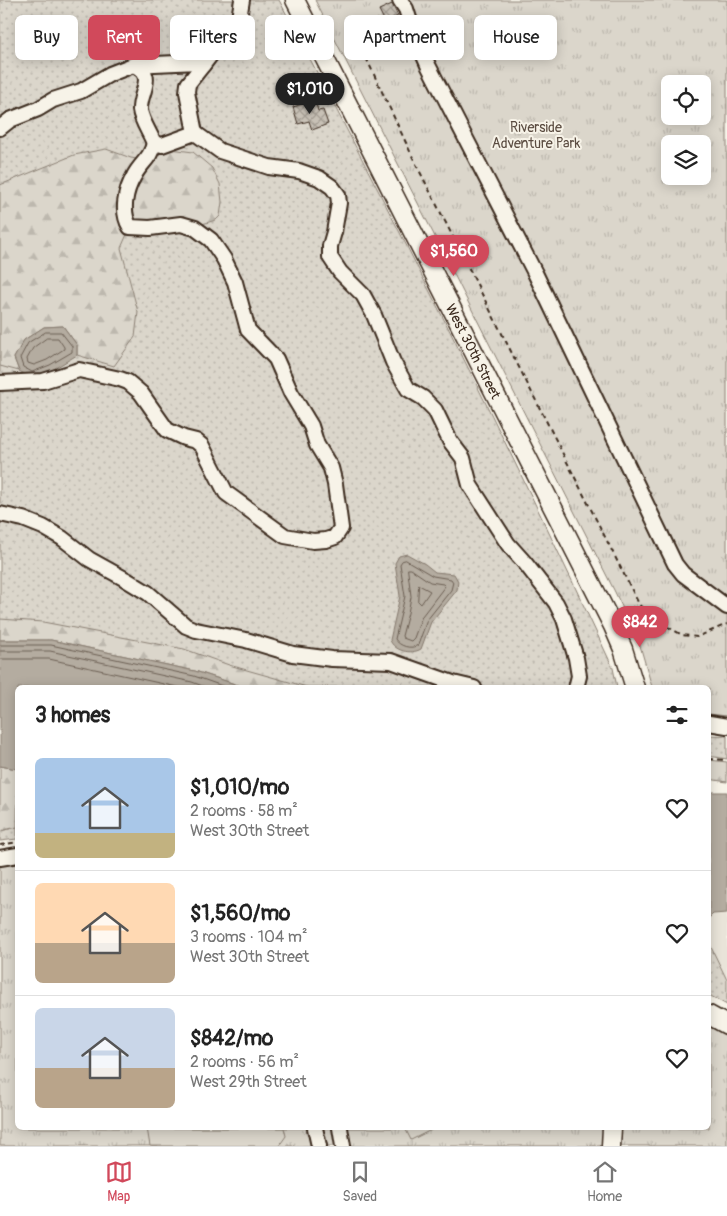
<!DOCTYPE html>
<html lang="en">
<head>
<meta charset="utf-8">
<style>
  :root { --surface:#fff; --page:#f2f2f2; --text:#222; --muted:#767676; --line:#e0e0e0; --accent:#d1495b }
  body { margin:0; font-family:Pangolin,sans-serif; background:var(--page); color:var(--text); height:100vh; display:flex; flex-direction:column; font-size:19px; white-space:nowrap }
  * { box-sizing:border-box; margin:0 }
  p { font-size:16px; color:var(--muted) }
  .icon { flex:none; width:28px; height:28px; fill:none; stroke:currentColor; stroke-width:2; stroke-linecap:round; stroke-linejoin:round }
  .map { position:relative; flex:1; overflow:hidden }
  .sheet { position:absolute; left:15px; top:685px; width:696px; height:445px; display:flex; flex-direction:column; background:var(--surface); border-radius:8px; box-shadow:0 2px 12px #0003 }
  .sheet>* { flex:none }
  .top-card { position:absolute; left:15px; top:15px; width:698px; height:45px; display:flex; gap:10px }
  .buttons { position:absolute; left:661px; top:75px; display:grid; gap:10px }
  .buttons a { display:grid; place-items:center; width:50px; height:50px; border-radius:8px; background:var(--surface); box-shadow:0 2px 12px #0003; font-size:25px }
  .price { position:absolute; translate:-50% -42px; padding:0 11px; border-radius:18px; background:var(--accent); color:#fff; font-size:16px; line-height:32px; filter:drop-shadow(0 1px 2px #0008) }
  .price::after { content:''; position:absolute; left:50%; top:30px; width:15px; height:11px; margin-left:-8px; background:inherit; clip-path:polygon(0 0,100% 0,50% 100%) }
  .price.selected { background:#222; color:#fff }
  ul { padding:0; list-style:none }
  li { display:flex; align-items:center; gap:15px; height:125px; padding:0 20px }
  li+li { border-top:1px solid var(--line) }
  li span { display:grid; place-items:center; flex:none; width:140px; height:100px; border-radius:8px; color:#555 }
  li>.icon { margin-inline-start:auto }
  span .icon { width:60px; height:60px; fill:#fffc; stroke-width:1 }
  li b { font-size:21px }
  h2 { display:flex; justify-content:space-between; align-items:center; height:60px; padding:0 20px; font-size:21px }
  .chip { padding:0 18px; border-radius:8px; background:var(--surface); box-shadow:0 2px 12px #0003; font-size:18px; line-height:45px }
  .chip.selected { background:var(--accent); color:#fff }
  .dock { display:flex; justify-content:space-around; align-items:center; height:70px; border-top:1px solid var(--line); background:var(--surface); font-size:14px; color:var(--muted) }
  .dock a { display:grid; justify-items:center; gap:2px }
  .dock .selected { color:var(--accent) }
  .map>svg:first-child { display:block }
  .built { fill:#e9e4d9 }
  .grass { fill:url(#grass-dots); stroke:#8b8074 }
  .forest { fill:url(#forest-firs); stroke:#8b8074 }
  .park { fill:url(#park-tufts); stroke:#8b8074; fill-rule:evenodd }
  .garden { fill:#dbd6cb; stroke:#8b8074 }
  .water { fill:#b4aca0; stroke:#84786c }
  .lines { fill:none; stroke-linecap:round; stroke-linejoin:round }
  .shore { stroke:#6b5e52; stroke-width:1 }
  .building { fill:url(#building-cross-hatch); stroke:#3b2a1e }
  .minor-casing { stroke:#3b2a1e; stroke-width:18 }
  .major-casing { stroke:#3b2a1e; stroke-width:21 }
  .path { stroke:#3b2a1e; stroke-width:2; stroke-dasharray:5 4; stroke-linecap:butt }
  .minor { stroke:#f7f3e8; stroke-width:14 }
  .major { stroke:#f7f3e8; stroke-width:18 }
  .labels { text-anchor:middle; dominant-baseline:central; stroke-width:4; stroke-linejoin:round; paint-order:stroke }
  .park-label { font-size:14px; fill:#5b4c41; stroke:#f7f3e8 }
  .street-label { font-size:14px; fill:#3b2a1e; stroke:#f7f3e8 }
</style>
</head>
<body>
<div class="map">
<svg width="727" height="1146" viewBox="0 0 727 1146">
  <defs>
    <pattern id="grass-dots" width="8" height="8" patternUnits="userSpaceOnUse" patternTransform="scale(1.25)"><rect width="8" height="8" fill="#dbd6cb"/><path d="M2 2h.1M6 6h.1" fill="none" stroke="#bdb8ae" stroke-width="1.8" stroke-linecap="round"/></pattern>
    <pattern id="forest-firs" width="22" height="20" patternUnits="userSpaceOnUse" patternTransform="scale(1.25)"><rect width="22" height="20" fill="#dbd6cb"/><path d="M5 1l3.5 6h-7zM16 11l3.5 6h-7z" fill="#bdb8ae"/></pattern>
    <pattern id="park-tufts" width="24" height="20" patternUnits="userSpaceOnUse" patternTransform="scale(1.25)"><rect width="24" height="20" fill="#dbd6cb"/><path d="M3 7l-1-3M5 7V3M7 7l1-3M15 17l-1-3M17 17v-4M19 17l1-3" fill="none" stroke="#bdb8ae"/></pattern>
    <pattern id="building-cross-hatch" width="8" height="8" patternUnits="userSpaceOnUse" patternTransform="scale(1.25)"><rect width="8" height="8" fill="#c8c1b6"/><path d="M0 0l8 8M0 8l8-8" fill="none" stroke="#a49d93"/></pattern>
  </defs>
  <rect width="100%" height="100%" fill="#f7f3e8"/>
  <filter id="ink" filterUnits="userSpaceOnUse"><feTurbulence type="fractalNoise" baseFrequency=".02" numOctaves="2"/><feDisplacementMap in="SourceGraphic" scale="10" xChannelSelector="R" yChannelSelector="G"/><feConvolveMatrix kernelMatrix="1 2 1 2 8 2 1 2 1" color-interpolation-filters="sRGB"/></filter>
  <g filter="url(#ink)">
    <polygon class="built" points="727,913 727,1006 709,996 709,918 713,914"/>
    <g class="grass">
      <path d="M 0,0 L 279,0 C 395,220 508,442 613,668 L 617,687 L 244,687 L 195,671 L 51,640 L 0,640 Z"/>
      <polygon points="709,735 727,736 727,759 709,756"/>
      <polygon points="17,827 17,839 0,841 0,831"/>
      <polygon points="709,943 727,980 727,1005 709,995"/>
    </g>
    <g class="forest">
      <polygon points="106,149 131,158 142,160 171,149 193,152 212,168 220,184 222,202 220,216 216,220 202,224 182,220 128,232 121,248 138,312 135,337 114,366 77,355 77,345 63,326 44,327 24,340 14,358 19,371 0,366 0,185 74,155"/>
      <polygon points="0,619 43,622 184,649 229,665 307,687 244,687 195,671 51,640 0,640"/>
      <polygon points="709,760 727,762 727,782 709,779"/>
      <polygon points="0,766 18,769 17,827 0,831"/>
    </g>
    <g class="park">
      <path d="M 315,0 L 727,0 L 727,716 L 709,714 L 709,688 L 652,687 L 639,642 L 614,590 ZM 670,84 L 702,84 L 702,116 L 670,116 ZM 670,144 L 702,144 L 702,176 L 670,176 Z"/>
      <polygon points="17,860 18,1128 709,1128 709,1021 727,1031 727,1146 0,1146 0,863"/>
    </g>
    <g class="garden">
      <polygon points="147,1128 284,1128 286,1136 279,1146 150,1146"/>
      <polygon points="405,1128 435,1128 411,1140"/>
    </g>
    <g class="water">
      <polygon points="63,326 77,345 77,355 52,370 33,378 19,371 14,358 24,340 44,327"/>
      <path d="M 407,554 L 425,564 L 435,572 L 454,574 L 458,581 L 457,590 L 431,622 L 421,649 C 411,655 394,651 390,640 L 400,596 L 395,563 L 399,556 Z"/>
      <polygon points="0,640 51,640 195,671 244,687 18,688 17,769 0,766"/>
      <polygon points="709,792 727,792 727,913 713,914 709,918"/>
    </g>
    <g class="lines">
      <g class="shore">
        <polygon points="46,332 61,332 72,346 72,352 50,365 32,372 23,367 20,358 28,343"/>
        <polygon points="47,338 58,338 64,347 64,349 47,360 34,365 28,363 27,359 33,348"/>
        <path d="M 406,560 L 433,576 L 451,579 L 453,582 L 451,590 L 427,620 L 418,645 C 411,650 399,646 395,639 L 405,596 L 400,564 L 402,561 Z"/>
        <polygon points="408,569 411,569 430,582 443,584 445,586 422,616 414,638 411,641 403,638 402,636 408,613 411,597"/>
        <polygon points="419,585 430,591 421,604 418,601"/>
        <polyline points="0,645 51,645 194,676 228,688"/>
        <polyline points="0,651 50,651 192,682 208,688"/>
        <polyline points="0,659 49,659 182,688"/>
      </g>
    </g>
    <g class="building">
      <polygon points="392,4 398,16 385,22 379,10"/>
      <polygon points="315,100 318,111 323,110 328,124 312,130 309,121 298,124 293,107"/>
    </g>
    <g class="lines">
      <defs>
        <g id="minor">
          <polyline points="400,0 406,9 413,31 428,65 535,273 675,564 683,574 727,607"/>
          <path d="M 133,65 C 158,75 139,92 140,110 C 141,120 150,133 154,143 L 162,145 L 195,133 L 187,92 L 188,84 L 203,65"/>
          <polyline points="0,128 10,120 38,109 53,100 81,91 110,74 133,65 198,62 203,65 239,18 242,0"/>
          <polyline points="195,133 220,151 269,167 299,171 319,178 332,187 338,195 339,203 334,232 330,246 330,257 340,272 363,295 374,315 393,362 408,389 423,398 435,410 450,441 463,458 470,485 508,544 525,563 556,603 564,619 576,658 579,676 576,688"/>
          <path d="M 0,383 L 43,381 L 79,370 L 120,379 L 128,382 L 141,393 L 167,430 L 184,438 L 196,441 L 202,446 L 226,493 L 285,536 L 313,541 L 326,540 L 335,537 L 341,528 L 335,484 L 331,468 L 317,445 L 311,426 L 291,393 L 276,359 L 248,330 L 235,282 L 224,259 L 211,240 L 195,228 L 181,224 L 150,228 L 130,227 C 121,212 125,191 134,176 C 141,162 150,160 154,143"/>
          <polyline points="0,514 23,519 43,527 62,538 89,559 125,579 148,593 186,626 196,630 246,640 293,654 332,659 391,661 453,683 474,688"/>
          <polyline points="709,723 727,726"/>
          <polyline points="0,858 18,855"/>
          <polyline points="315,1128 319,1146"/>
          <polyline points="340,1128 343,1146"/>
        </g>
        <g id="major">
          <path id="s1" d="M 295,0 L 613,626 L 623,649 L 635,688"/>
          <polyline points="709,1015 727,1025"/>
          <polyline points="611,1146 612,1128"/>
        </g>
      </defs>
      <use href="#minor" class="minor-casing"/>
      <use href="#major" class="major-casing"/>
      <g class="path">
        <polyline points="347,17 415,162 639,604 647,615 682,635 697,637 727,624"/>
        <polyline points="709,759 727,760"/>
        <polyline points="0,845 18,842"/>
      </g>
      <use href="#minor" class="minor"/>
      <use href="#major" class="major"/>
    </g>
  </g>
  <g class="labels">
    <g class="park-label">
      <text x="536" y="127">Riverside<tspan x="536" dy="16">Adventure Park</tspan></text>
    </g>
    <g class="street-label">
      <text stroke="none"><textPath href="#s1" startOffset="394">West 30th Street</textPath></text>
    </g>
  </g>
</svg>
<div class="buttons">
<a><svg class="icon" aria-label="locate" viewBox="0 0 24 24"><circle cx="12" cy="12" r="6"/><path d="M12 2v4M12 18v4M2 12h4M18 12h4"/></svg></a>
<a><svg class="icon" aria-label="layers" viewBox="0 0 24 24"><path d="M12 4l9 5-9 5-9-5zM3 14l9 5 9-5"/></svg></a>
</div>
<b class="price selected" style="left:310px;top:115px">$1,010</b>
<b class="price" style="left:454px;top:277px">$1,560</b>
<b class="price" style="left:640px;top:648px">$842</b>
<div class="top-card">
<a class="chip">Buy</a>
<a class="chip selected">Rent</a>
<a class="chip">Filters</a>
<a class="chip">New</a>
<a class="chip">Apartment</a>
<a class="chip">House</a>
</div>
<section class="sheet">
<h2>3 homes<svg class="icon" aria-label="filters" viewBox="0 0 24 24"><path d="M4 7h16M4 17h16"/><circle cx="9" cy="7" r="2"/><circle cx="15" cy="17" r="2"/></svg></h2>
<ul>
<li><span style="background:linear-gradient(#a9c7e8 75%,#c2b280 0)"><svg class="icon" aria-label="home" viewBox="0 0 24 24"><path d="M3 11l9-7 9 7M6 9v11h12V9"/></svg></span><div><b>$1,010/mo</b><p>2 rooms · 58 m²</p><p>West 30th Street</p></div><svg class="icon" aria-label="heart" viewBox="0 0 24 24"><path d="M12 20l-8-8c-3-5 5-10 8-4 3-6 11-1 8 4z"/></svg></li>
<li><span style="background:linear-gradient(#ffd9b3 60%,#b9a48a 0)"><svg class="icon" aria-label="home" viewBox="0 0 24 24"><path d="M3 11l9-7 9 7M6 9v11h12V9"/></svg></span><div><b>$1,560/mo</b><p>3 rooms · 104 m²</p><p>West 30th Street</p></div><svg class="icon" aria-label="heart" viewBox="0 0 24 24"><path d="M12 20l-8-8c-3-5 5-10 8-4 3-6 11-1 8 4z"/></svg></li>
<li><span style="background:linear-gradient(#c9d6e8 60%,#b9a48a 0)"><svg class="icon" aria-label="home" viewBox="0 0 24 24"><path d="M3 11l9-7 9 7M6 9v11h12V9"/></svg></span><div><b>$842/mo</b><p>2 rooms · 56 m²</p><p>West 29th Street</p></div><svg class="icon" aria-label="heart" viewBox="0 0 24 24"><path d="M12 20l-8-8c-3-5 5-10 8-4 3-6 11-1 8 4z"/></svg></li>
</ul>
</section>
</div>
<nav class="dock">
<a class="selected"><svg class="icon" aria-label="map" viewBox="0 0 24 24"><path d="M3 6l6-2 6 2 6-2v14l-6 2-6-2-6 2zM9 4v14M15 6v14"/></svg>Map</a>
<a><svg class="icon" aria-label="saved" viewBox="0 0 24 24"><path d="M7 4h10v16l-5-4-5 4z"/></svg>Saved</a>
<a><svg class="icon" aria-label="home" viewBox="0 0 24 24"><path d="M3 11l9-7 9 7M6 9v11h12V9"/></svg>Home</a>
</nav>
</body>
</html>
